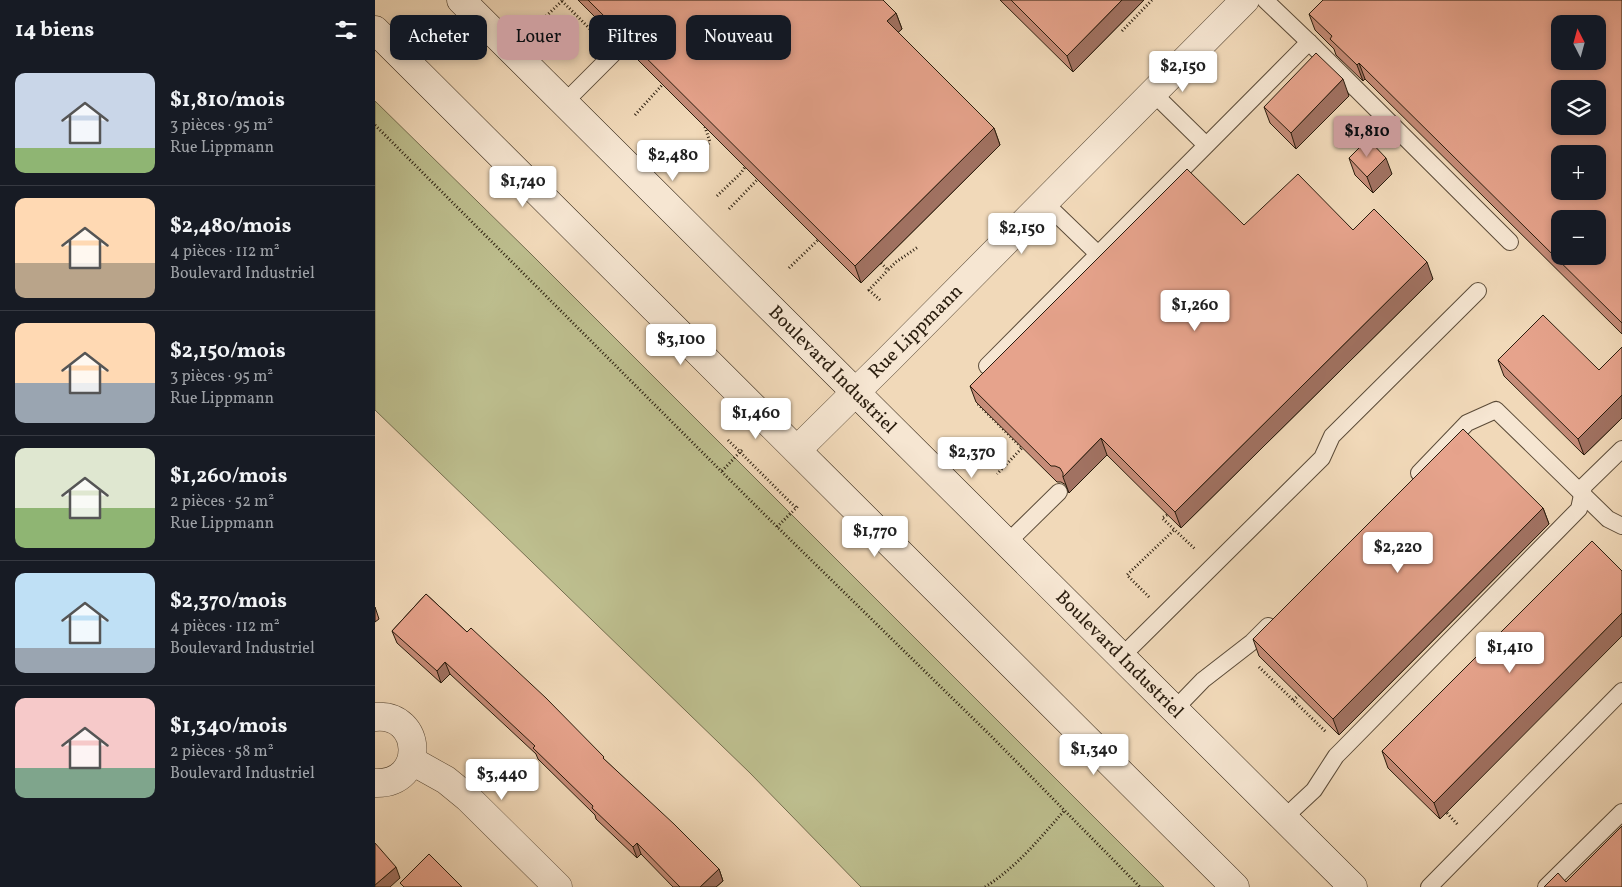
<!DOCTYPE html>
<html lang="fr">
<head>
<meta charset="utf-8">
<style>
  :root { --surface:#171b24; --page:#20242c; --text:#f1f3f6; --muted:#9ea1a6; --line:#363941; --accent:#c59692 }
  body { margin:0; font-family:Vollkorn,serif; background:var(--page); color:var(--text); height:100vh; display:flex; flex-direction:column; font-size:19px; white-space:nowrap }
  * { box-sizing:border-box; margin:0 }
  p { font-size:16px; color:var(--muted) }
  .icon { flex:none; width:28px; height:28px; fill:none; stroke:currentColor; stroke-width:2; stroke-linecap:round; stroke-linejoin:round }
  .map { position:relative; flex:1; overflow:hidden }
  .sheet { display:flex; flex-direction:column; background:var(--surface); width:375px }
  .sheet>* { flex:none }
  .guide { position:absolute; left:15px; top:15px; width:475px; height:45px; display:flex; gap:10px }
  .needle { width:32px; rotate:354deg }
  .controls { position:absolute; left:1176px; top:15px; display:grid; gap:10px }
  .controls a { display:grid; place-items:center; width:55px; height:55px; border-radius:10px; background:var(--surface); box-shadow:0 2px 8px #0003; font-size:25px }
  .price { position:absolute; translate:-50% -42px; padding:0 11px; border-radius:5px; background:#fff; color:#222; font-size:16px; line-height:32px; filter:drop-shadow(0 1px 2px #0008) }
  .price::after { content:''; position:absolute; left:50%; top:30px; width:15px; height:11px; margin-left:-8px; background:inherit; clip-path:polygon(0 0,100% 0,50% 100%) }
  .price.selected { background:var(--accent); color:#111 }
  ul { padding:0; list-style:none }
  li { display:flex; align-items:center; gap:15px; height:125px; padding:0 15px }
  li+li { border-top:1px solid var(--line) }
  li span { display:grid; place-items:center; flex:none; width:140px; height:100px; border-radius:10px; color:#555 }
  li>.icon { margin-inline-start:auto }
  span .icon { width:60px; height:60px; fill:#fffc; stroke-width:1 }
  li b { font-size:21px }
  h2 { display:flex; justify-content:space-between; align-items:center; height:60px; padding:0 15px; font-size:21px }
  .chip { padding:0 18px; border-radius:10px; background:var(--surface); box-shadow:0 2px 8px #0003; font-size:18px; line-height:45px }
  .chip.selected { background:var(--accent); color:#111 }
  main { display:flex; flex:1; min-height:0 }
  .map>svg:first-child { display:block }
  .green { fill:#bdbe8e; stroke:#736d4e }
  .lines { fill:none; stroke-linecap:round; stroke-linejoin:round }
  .lane-casing { stroke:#5b4b38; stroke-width:18 }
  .street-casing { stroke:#5b4b38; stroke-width:29 }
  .secondary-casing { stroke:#291c0d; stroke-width:29 }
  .path { stroke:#291c0d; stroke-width:3; stroke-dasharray:1 2.5; stroke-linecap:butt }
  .lane { stroke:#f6e6d2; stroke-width:16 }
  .street { stroke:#f6e6d2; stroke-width:28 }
  .secondary { stroke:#f6e6d2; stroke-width:28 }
  .wall { fill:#c68c78; stroke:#291c0d }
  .shaded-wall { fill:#a17262; stroke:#291c0d }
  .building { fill:#e6a38c; stroke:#291c0d; fill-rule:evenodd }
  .labels { text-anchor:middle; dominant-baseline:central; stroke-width:4; stroke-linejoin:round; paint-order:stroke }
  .street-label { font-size:19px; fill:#291c0d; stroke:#f6e6d2 }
</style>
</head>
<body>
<main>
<section class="sheet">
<h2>14 biens<svg class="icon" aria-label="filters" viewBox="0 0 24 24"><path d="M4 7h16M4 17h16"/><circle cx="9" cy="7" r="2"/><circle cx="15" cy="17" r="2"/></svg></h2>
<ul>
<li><span style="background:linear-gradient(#c9d6e8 75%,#8fb573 0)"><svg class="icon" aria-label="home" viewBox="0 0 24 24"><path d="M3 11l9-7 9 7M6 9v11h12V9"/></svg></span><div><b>$1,810/mois</b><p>3 pièces · 95 m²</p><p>Rue Lippmann</p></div></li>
<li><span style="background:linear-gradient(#ffd9b3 65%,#b9a48a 0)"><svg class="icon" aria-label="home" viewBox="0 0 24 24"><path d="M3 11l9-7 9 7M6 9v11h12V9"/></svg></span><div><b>$2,480/mois</b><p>4 pièces · 112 m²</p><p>Boulevard Industriel</p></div></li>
<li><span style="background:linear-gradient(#ffd9b3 60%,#9aa5b1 0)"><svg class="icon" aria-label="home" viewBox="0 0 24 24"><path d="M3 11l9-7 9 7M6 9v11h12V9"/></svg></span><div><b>$2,150/mois</b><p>3 pièces · 95 m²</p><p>Rue Lippmann</p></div></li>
<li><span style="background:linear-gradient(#dfe7d0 60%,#8fb573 0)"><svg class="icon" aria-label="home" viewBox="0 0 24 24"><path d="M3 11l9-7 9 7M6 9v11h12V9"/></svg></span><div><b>$1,260/mois</b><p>2 pièces · 52 m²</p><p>Rue Lippmann</p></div></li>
<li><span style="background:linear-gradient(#bfe0f5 75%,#9aa5b1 0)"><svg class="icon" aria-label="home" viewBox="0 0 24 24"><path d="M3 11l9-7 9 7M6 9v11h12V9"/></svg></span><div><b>$2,370/mois</b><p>4 pièces · 112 m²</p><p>Boulevard Industriel</p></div></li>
<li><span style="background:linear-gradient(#f6c9c9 70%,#7fa58c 0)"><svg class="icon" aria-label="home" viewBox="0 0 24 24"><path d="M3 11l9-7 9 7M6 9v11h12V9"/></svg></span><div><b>$1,340/mois</b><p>2 pièces · 58 m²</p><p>Boulevard Industriel</p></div></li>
</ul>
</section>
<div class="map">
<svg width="1247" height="887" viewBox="0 0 1247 887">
  <rect width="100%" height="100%" fill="#f1d9b9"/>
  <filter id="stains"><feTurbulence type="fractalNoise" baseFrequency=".004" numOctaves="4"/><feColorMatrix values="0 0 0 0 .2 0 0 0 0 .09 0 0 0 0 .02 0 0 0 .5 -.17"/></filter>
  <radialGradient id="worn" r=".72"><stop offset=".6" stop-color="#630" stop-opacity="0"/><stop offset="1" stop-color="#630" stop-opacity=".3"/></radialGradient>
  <polygon class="green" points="0,101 156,254 789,887 486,887 375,773 0,410"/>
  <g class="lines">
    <defs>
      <g id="lane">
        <polyline points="934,42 1135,242"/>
        <polyline points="778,93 831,145"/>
        <polyline points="189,103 239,53"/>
        <polyline points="669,202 723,254"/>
        <polyline points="612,366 934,42 890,0"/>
        <polyline points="1044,473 1092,423 1121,410 1233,519 1247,526"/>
        <polyline points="632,543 684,492"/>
        <polyline points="746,657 947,458 957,436 1103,291"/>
        <polyline points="799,710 828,680 877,642 893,626"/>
        <polyline points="909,818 939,790 961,756 968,749 1204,509 1209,486 1247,449"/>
        <polyline points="1054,887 1247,691"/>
        <polyline points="1171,887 1247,812"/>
      </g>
      <g id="street">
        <polyline points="422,450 513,360 870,0"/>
        <path d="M 0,717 C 48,712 52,785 0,783"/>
        <polyline points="37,761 71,780 93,798 183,887"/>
      </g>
      <g id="secondary">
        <polyline points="86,0 978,887"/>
        <polyline points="0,30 860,887"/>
      </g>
    </defs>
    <use href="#lane" class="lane-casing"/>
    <use href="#street" class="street-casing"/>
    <use href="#secondary" class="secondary-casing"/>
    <g class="path">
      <polyline points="187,1 222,36"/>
      <polyline points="166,21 188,0"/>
      <polyline points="747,31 777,0"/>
      <polyline points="260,115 288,84"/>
      <polyline points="0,125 388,513 617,737 765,887"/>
      <polyline points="311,166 335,142 330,127"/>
      <polyline points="342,196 366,173 370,167"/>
      <polyline points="354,209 383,179"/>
      <polyline points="506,263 513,270 521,262 543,247"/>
      <polyline points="414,268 443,240"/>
      <polyline points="505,300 494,290 513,270"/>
      <polyline points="603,404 647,448 622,474"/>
      <polyline points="353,440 421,508"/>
      <polyline points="347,471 367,450"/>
      <polyline points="792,515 787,518 820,549"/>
      <polyline points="402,527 424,505"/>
      <polyline points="774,597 752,575 799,530"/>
      <polyline points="884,667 951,732"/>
      <polyline points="918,700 924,695"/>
      <polyline points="1072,813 1083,825"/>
      <path d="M 610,887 C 642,867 665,838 689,811"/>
    </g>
    <use href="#lane" class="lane"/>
    <use href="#street" class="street"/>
    <use href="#secondary" class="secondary"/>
  </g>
  <g class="wall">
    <polygon points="203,0 508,0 521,13 527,29 523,32 619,128 625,145 486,283"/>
    <polygon points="625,0 769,0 698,72"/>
    <polygon points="1247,0 1247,334 990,79 988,81 961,55 959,49 940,30 934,14"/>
    <polygon points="974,96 921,149 895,123 889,107"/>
    <polygon points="974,158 1017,174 998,193 980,175"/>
    <polygon points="869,225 978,230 1058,279 806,528 732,455 694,493 691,485 686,482 682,482 601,402 595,386"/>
    <polygon points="1247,347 1247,418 1209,455 1129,376 1123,360 1224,370"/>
    <polygon points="1168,508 1174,524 964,735 884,656 878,639"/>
    <polygon points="1217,541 1065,819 1013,768 1007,751"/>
    <polygon points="51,594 230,760 344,869 348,881 341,887 298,887 266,854 262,858 221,819 220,815 163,759 161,754 75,674 66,683 22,643 17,631"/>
    <polygon points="0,607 4,619 0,622"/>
  </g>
  <g class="shaded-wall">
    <polygon points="747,0 769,0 698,72 692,56"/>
    <polygon points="521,13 527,29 518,37 512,21"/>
    <polygon points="984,63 990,79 988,81 982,65"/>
    <polygon points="968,79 974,96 921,149 916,133"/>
    <polygon points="619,128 625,145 486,283 480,266"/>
    <polygon points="1011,158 1017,174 998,193 992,177"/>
    <polygon points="1052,262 1058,279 806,528 800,512"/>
    <polygon points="1247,395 1247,418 1209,455 1203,439"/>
    <polygon points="726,438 732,455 694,493 688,477"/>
    <polygon points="1168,508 1174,524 964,735 958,719"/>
    <polygon points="1247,613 1247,636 1065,819 1059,803"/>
    <polygon points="70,662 75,674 66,683 62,671"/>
    <polygon points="262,843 266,854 262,858 258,847"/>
    <polygon points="21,867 25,878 15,887 0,887 0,885"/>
    <polygon points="344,869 348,881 341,887 325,887"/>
  </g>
  <g class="building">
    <polygon points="213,0 508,0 521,13 512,21 619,128 480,266"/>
    <polygon points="636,0 747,0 692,56"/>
    <path d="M 948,0 L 1247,0 L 1247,323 L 984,63 L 982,65 L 955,39 L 957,36 L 934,14 ZM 1185,24 L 1222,24 L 1222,61 L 1185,61 ZM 1185,89 L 1222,89 L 1222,126 L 1185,126 ZM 1185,154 L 1222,154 L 1222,191 L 1185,191 ZM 1185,219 L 1222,219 L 1222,256 L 1185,256 Z"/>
    <polygon points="941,53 968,79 916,133 889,107"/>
    <polygon points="993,139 1011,158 992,177 974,158"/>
    <polygon points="812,169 869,225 923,174 978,230 999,209 1052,262 800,512 726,438 688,477 688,473 685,468 680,466 676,466 595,386"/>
    <polygon points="1168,315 1224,370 1247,347 1247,395 1203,439 1123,360"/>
    <polygon points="1088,429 1168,508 958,719 878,639"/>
    <polygon points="1217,541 1247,571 1247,613 1059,803 1007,751"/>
    <polygon points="51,594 92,632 96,628 171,698 229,757 228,758 299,824 344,869 325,887 305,887 262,843 258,847 217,808 218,806 158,748 160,746 70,662 62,671 17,631"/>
    <polygon points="1247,826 1247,887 1169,887 1183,873 1191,882"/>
    <polygon points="0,843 21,867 0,885"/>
    <polygon points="54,854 87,887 29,887 25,883"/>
  </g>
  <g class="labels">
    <g class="street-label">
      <text transform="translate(541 332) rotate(-45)">Rue Lippmann</text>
      <text transform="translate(457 370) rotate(45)">Boulevard Industriel</text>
      <text transform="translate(744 655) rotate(45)">Boulevard Industriel</text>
    </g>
  </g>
  <rect width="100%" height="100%" filter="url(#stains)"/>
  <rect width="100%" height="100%" fill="url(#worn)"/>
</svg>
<div class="controls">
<a><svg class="needle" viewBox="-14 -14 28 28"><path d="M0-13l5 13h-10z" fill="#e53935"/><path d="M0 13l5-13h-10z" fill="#9ea1a6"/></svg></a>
<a><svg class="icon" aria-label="layers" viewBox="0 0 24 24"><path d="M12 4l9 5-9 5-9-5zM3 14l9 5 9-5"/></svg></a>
<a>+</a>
<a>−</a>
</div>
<b class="price" style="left:808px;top:93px">$2,150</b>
<b class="price selected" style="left:992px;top:158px">$1,810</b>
<b class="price" style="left:298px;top:182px">$2,480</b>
<b class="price" style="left:148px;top:208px">$1,740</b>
<b class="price" style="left:647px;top:255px">$2,150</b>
<b class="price" style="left:820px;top:332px">$1,260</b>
<b class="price" style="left:306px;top:366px">$3,100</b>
<b class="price" style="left:381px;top:440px">$1,460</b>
<b class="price" style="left:597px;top:479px">$2,370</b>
<b class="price" style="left:500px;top:558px">$1,770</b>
<b class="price" style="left:1023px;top:574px">$2,220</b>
<b class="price" style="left:1135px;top:674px">$1,410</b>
<b class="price" style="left:719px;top:776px">$1,340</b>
<b class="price" style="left:127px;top:801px">$3,440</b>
<div class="guide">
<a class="chip">Acheter</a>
<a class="chip selected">Louer</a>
<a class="chip">Filtres</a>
<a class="chip">Nouveau</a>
</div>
</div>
</main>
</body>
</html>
